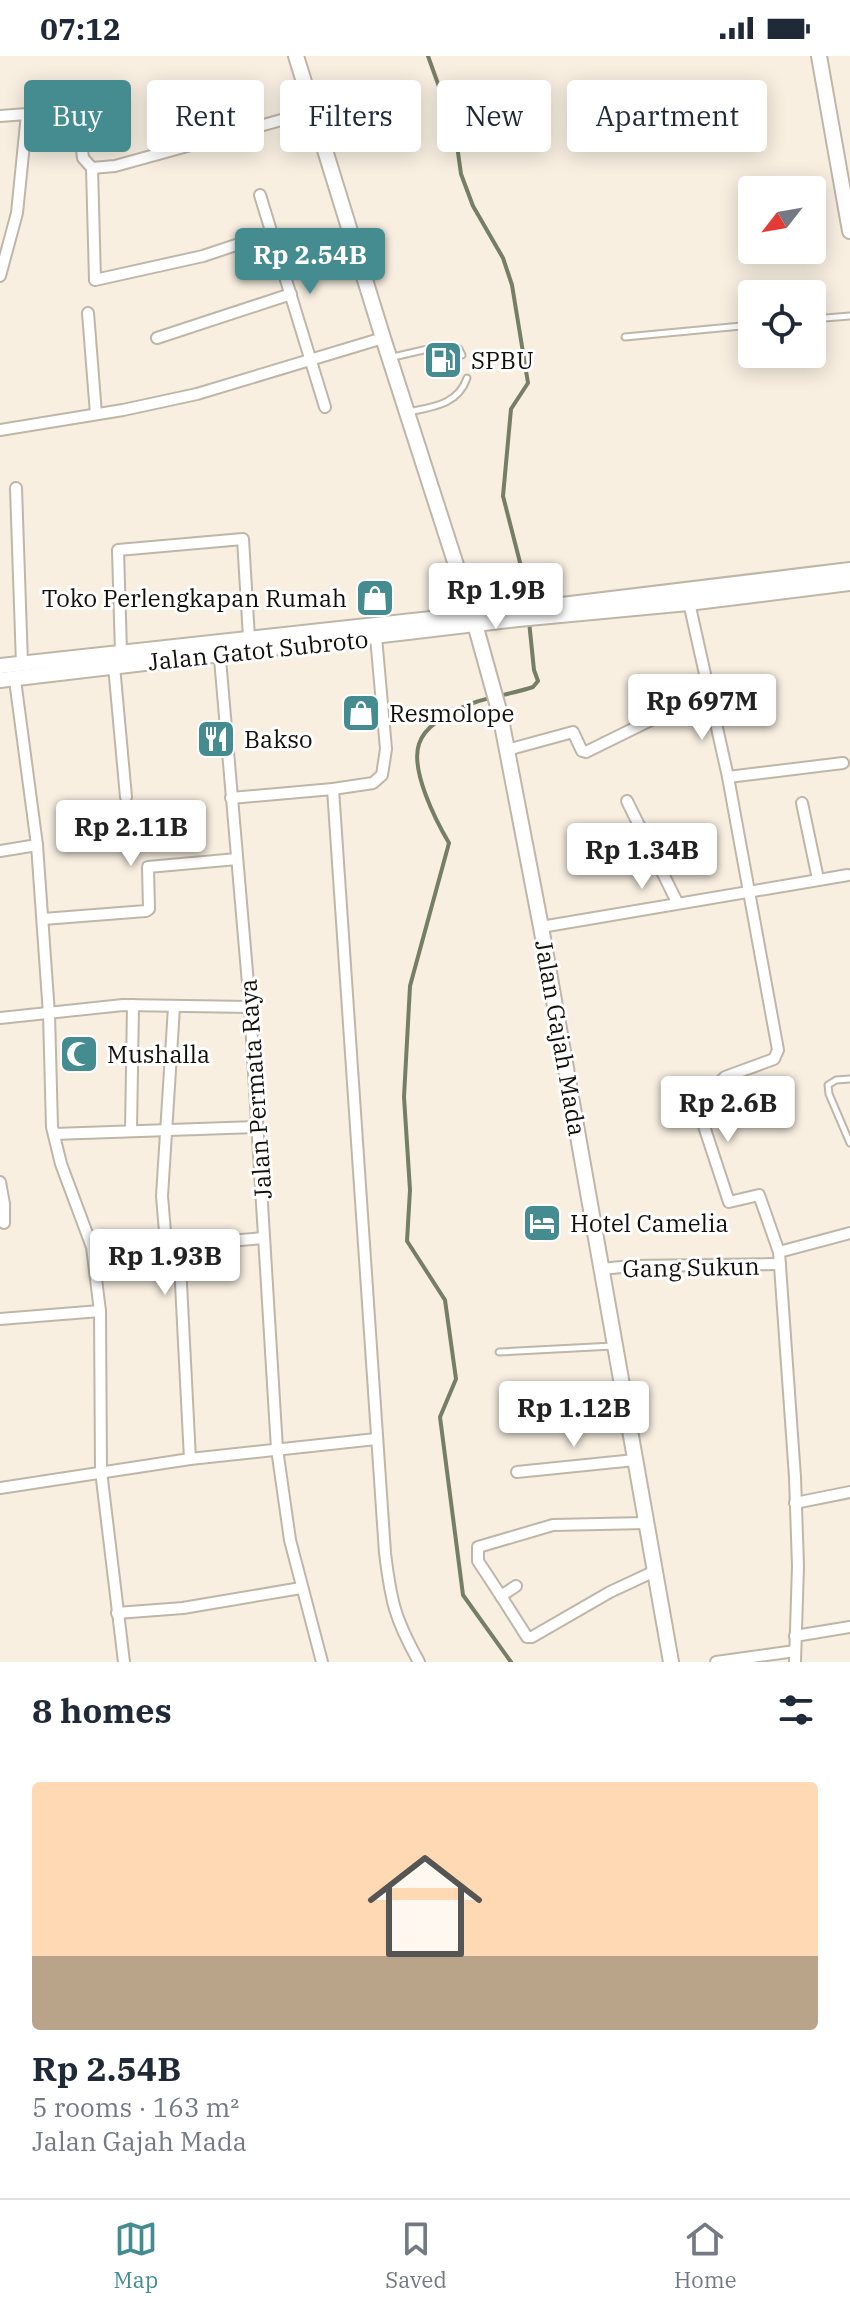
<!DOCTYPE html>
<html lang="en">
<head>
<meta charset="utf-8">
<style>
  :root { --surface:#fff; --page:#f2f2f3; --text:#1f2937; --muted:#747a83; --line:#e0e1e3; --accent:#448c90 }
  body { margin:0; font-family:"IBM Plex Serif",serif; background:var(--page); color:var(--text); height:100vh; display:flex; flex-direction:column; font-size:30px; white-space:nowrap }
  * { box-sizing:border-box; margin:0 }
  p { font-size:26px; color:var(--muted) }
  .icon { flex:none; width:44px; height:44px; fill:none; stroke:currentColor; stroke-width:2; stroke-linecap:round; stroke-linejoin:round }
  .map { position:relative; height:1606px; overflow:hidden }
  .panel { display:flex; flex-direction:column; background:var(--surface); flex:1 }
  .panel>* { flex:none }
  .guide { position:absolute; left:24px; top:24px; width:802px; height:72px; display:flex; gap:16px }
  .needle { width:52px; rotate:239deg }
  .controls { position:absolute; left:738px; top:120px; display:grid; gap:16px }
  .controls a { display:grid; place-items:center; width:88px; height:88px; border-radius:8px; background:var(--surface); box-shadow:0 4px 20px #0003; font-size:40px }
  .price { position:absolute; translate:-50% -68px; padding:0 18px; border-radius:8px; background:#fff; color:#222; font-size:26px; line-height:52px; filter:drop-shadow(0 2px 4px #0008) }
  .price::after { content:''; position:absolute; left:50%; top:48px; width:24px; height:18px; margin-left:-12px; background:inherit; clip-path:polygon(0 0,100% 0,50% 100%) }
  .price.active { background:var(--accent); color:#fff }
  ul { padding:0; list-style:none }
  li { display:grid; align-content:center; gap:16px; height:424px; padding:0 32px }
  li+li { border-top:2px solid var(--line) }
  li span { display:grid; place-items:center; height:248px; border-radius:8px; color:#555 }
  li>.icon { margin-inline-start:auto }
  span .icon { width:144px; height:144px; fill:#fffc; stroke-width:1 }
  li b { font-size:34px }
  h2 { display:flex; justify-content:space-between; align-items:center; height:96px; padding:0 32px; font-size:34px }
  .pill { padding:0 28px; border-radius:8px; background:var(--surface); box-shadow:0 4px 20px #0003; font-size:28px; line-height:72px }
  .pill.active { background:var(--accent); color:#fff }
  .status { display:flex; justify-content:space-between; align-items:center; height:56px; padding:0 40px; background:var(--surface); direction:ltr }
  .status svg { height:22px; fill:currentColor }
  .tab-bar { display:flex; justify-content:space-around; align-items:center; height:112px; border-top:2px solid var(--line); background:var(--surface); font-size:22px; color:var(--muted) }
  .tab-bar a { display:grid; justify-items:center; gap:4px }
  .tab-bar .active { color:var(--accent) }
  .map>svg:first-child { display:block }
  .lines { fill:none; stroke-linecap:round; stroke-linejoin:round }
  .stream { stroke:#747f65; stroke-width:4 }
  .lane-casing { stroke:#beb6a8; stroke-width:9 }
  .street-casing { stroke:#beb6a8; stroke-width:14 }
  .secondary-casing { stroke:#beb6a8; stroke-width:18 }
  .lane { stroke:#fff; stroke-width:5 }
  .street { stroke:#fff; stroke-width:10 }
  .secondary { stroke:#fff; stroke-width:14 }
  .labels { text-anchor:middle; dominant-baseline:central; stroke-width:6; stroke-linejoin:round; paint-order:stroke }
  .poi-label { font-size:24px; fill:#13100b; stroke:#fff; text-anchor:start }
  .street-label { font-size:24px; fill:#13100b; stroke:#fff }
</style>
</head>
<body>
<div class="status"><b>07:12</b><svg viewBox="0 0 49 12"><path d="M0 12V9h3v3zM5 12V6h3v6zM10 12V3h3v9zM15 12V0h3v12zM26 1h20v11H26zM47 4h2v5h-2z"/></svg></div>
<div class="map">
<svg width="850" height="1606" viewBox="0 0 850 1606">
  <rect width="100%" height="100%" fill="#f8efe1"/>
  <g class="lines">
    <path class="stream" d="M 428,0 L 455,75 L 461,118 L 473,150 L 503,202 L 512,229 L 528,327 L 511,353 L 503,440 L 525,526 L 534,614 L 538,625 L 533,631 C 513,638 492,640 473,647 C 455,654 425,668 419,688 C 410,714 436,765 449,787 L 410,930 L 404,1041 L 410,1134 L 407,1185 L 445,1244 L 456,1323 L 440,1361 L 463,1539 L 511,1606"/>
    <defs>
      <g id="lane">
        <polyline points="812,263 850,260"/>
        <polyline points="625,281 752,269"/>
        <polyline points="393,301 441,290 459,293 462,299"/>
        <path d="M 408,356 C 432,351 458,349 467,322"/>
        <polyline points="850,1023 836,1024 828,1029 829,1038 850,1087"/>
        <polyline points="499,1296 613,1290"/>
      </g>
      <g id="street">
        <polyline points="27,58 66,50 78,59 83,102 92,112 115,110 314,55"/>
        <polyline points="0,60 27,58 17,157 0,220"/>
        <polyline points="92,112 95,224 203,200 272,177"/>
        <polyline points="260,139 325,351"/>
        <polyline points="88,257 96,358"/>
        <polyline points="157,282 291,238"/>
        <polyline points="0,374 123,354 197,338 383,282"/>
        <polyline points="16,432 22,608"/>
        <polyline points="688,542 728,721 778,994 774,1003 725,1021 708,1038 703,1049 701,1061 729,1146 759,1139 779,1196"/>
        <polyline points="219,591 250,951 277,1393 290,1484 322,1606"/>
        <polyline points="121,597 118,494 243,483 249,582"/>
        <polyline points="114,610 126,741"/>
        <polyline points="15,624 37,789 49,958 52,1071 61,1108 92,1191 100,1255 101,1415 124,1606"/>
        <polyline points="507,694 573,676 582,695 586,696 708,636"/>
        <polyline points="728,721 843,707"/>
        <polyline points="333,733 373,727 382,719 386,693 376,581"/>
        <path d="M 231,742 L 333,733 L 385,1497 C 391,1546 395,1563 419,1606"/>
        <polyline points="627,745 677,846"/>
        <polyline points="802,747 818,823"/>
        <polyline points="0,795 37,789"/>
        <polyline points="43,863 146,855 149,853 148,811 237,803"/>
        <polyline points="541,871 848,819"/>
        <polyline points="174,951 162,1140 166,1188 179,1189"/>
        <polyline points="0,962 123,949 250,951"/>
        <polyline points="131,1075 133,949"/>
        <polyline points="54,1078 258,1071"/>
        <polyline points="0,1126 4,1148 4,1167"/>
        <polyline points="601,1213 632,1210 780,1208"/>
        <polyline points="0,1263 100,1255"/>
        <polyline points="190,1403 179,1189 264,1182"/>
        <polyline points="517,1416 635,1404"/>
        <polyline points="0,1432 190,1403 376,1383"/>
        <polyline points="795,1447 850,1436"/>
        <polyline points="516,1530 501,1540 478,1505 478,1491 553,1469 646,1467"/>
        <polyline points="501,1540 527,1581 532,1581 610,1536 655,1515"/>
        <polyline points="117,1557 183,1552 301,1532"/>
        <polyline points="795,1580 850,1571"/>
        <polyline points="716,1606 795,1595"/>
        <polyline points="795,1606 798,1510 795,1421 779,1196 850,1177"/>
      </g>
      <g id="secondary">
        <polyline points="296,0 383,282 475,568 500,658 541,871 671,1606"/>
        <polyline points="819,0 850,175"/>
        <polyline points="537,552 850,514"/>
        <polyline points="0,610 512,554"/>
        <polyline points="0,624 518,563 688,547 850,527"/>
      </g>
    </defs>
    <use href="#lane" class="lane-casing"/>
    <use href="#street" class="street-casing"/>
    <use href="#secondary" class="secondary-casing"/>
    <use href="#lane" class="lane"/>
    <use href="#street" class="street"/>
    <use href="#secondary" class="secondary"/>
  </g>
  <defs>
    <symbol id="fuel-square" viewBox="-11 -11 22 22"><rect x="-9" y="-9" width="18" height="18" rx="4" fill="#448c90" stroke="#fff"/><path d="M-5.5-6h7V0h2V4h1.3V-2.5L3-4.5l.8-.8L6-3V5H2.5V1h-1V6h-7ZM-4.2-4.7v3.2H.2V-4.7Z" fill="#fff"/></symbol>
    <symbol id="shop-square" viewBox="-11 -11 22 22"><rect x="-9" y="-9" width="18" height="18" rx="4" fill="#448c90" stroke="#fff"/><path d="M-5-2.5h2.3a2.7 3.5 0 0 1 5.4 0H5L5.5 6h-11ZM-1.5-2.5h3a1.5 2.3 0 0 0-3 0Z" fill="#fff"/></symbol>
    <symbol id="restaurant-square" viewBox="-11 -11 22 22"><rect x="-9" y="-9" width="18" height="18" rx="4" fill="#448c90" stroke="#fff"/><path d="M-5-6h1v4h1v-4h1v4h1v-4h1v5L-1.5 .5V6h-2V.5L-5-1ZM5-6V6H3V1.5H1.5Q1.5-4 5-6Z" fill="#fff"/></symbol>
    <symbol id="mosque-square" viewBox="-11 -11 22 22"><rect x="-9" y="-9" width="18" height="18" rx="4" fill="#448c90" stroke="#fff"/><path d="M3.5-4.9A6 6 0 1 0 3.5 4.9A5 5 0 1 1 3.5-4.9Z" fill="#fff"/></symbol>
    <symbol id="hotel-square" viewBox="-11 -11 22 22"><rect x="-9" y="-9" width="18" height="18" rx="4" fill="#448c90" stroke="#fff"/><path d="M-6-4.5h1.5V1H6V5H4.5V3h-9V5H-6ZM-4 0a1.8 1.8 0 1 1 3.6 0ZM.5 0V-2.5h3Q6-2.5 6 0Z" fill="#fff"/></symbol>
  </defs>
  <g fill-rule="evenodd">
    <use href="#fuel-square" x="421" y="282" width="44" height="44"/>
    <use href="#shop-square" x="353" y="520" width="44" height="44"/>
    <use href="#shop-square" x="339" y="635" width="44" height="44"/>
    <use href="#restaurant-square" x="194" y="661" width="44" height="44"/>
    <use href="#mosque-square" x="57" y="976" width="44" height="44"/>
    <use href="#hotel-square" x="520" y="1145" width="44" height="44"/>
  </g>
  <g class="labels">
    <g class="poi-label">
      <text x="471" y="304">SPBU</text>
      <text x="347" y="542" text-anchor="end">Toko Perlengkapan Rumah</text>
      <text x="389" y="657">Resmolope</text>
      <text x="244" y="683">Bakso</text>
      <text x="107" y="998">Mushalla</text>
      <text x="570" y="1167">Hotel Camelia</text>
    </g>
    <g class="street-label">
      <text transform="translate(258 594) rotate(-6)">Jalan Gatot Subroto</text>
      <text transform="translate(561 982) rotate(80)">Jalan Gajah Mada</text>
      <text transform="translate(255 1033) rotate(-94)">Jalan Permata Raya</text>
      <text transform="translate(691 1211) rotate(-1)">Gang Sukun</text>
    </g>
  </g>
</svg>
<div class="controls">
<a><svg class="needle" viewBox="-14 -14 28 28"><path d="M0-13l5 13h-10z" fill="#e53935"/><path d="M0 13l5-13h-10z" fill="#747a83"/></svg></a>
<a><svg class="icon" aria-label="locate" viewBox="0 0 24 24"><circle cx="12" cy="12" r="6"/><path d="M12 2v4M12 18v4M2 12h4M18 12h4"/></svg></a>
</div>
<b class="price active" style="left:310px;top:240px">Rp 2.54B</b>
<b class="price" style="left:496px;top:575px">Rp 1.9B</b>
<b class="price" style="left:702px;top:686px">Rp 697M</b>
<b class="price" style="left:131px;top:812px">Rp 2.11B</b>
<b class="price" style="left:642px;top:835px">Rp 1.34B</b>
<b class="price" style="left:728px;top:1088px">Rp 2.6B</b>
<b class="price" style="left:165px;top:1241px">Rp 1.93B</b>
<b class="price" style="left:574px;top:1393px">Rp 1.12B</b>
<div class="guide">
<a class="pill active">Buy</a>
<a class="pill">Rent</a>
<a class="pill">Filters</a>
<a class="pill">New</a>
<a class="pill">Apartment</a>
</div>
</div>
<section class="panel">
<h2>8 homes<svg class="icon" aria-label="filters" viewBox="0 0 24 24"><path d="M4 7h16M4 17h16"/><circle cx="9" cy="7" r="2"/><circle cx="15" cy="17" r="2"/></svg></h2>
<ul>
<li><span style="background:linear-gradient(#ffd9b3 70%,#b9a48a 0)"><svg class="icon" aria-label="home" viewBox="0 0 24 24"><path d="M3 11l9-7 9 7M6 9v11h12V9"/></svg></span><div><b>Rp 2.54B</b><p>5 rooms · 163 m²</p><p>Jalan Gajah Mada</p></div></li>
</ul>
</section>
<nav class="tab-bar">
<a class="active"><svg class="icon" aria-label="map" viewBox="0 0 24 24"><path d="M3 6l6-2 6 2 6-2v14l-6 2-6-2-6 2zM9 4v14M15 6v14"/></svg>Map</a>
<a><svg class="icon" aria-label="saved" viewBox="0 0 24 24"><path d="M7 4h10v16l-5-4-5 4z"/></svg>Saved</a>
<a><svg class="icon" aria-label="home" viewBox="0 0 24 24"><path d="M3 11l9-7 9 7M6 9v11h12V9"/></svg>Home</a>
</nav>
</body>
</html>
